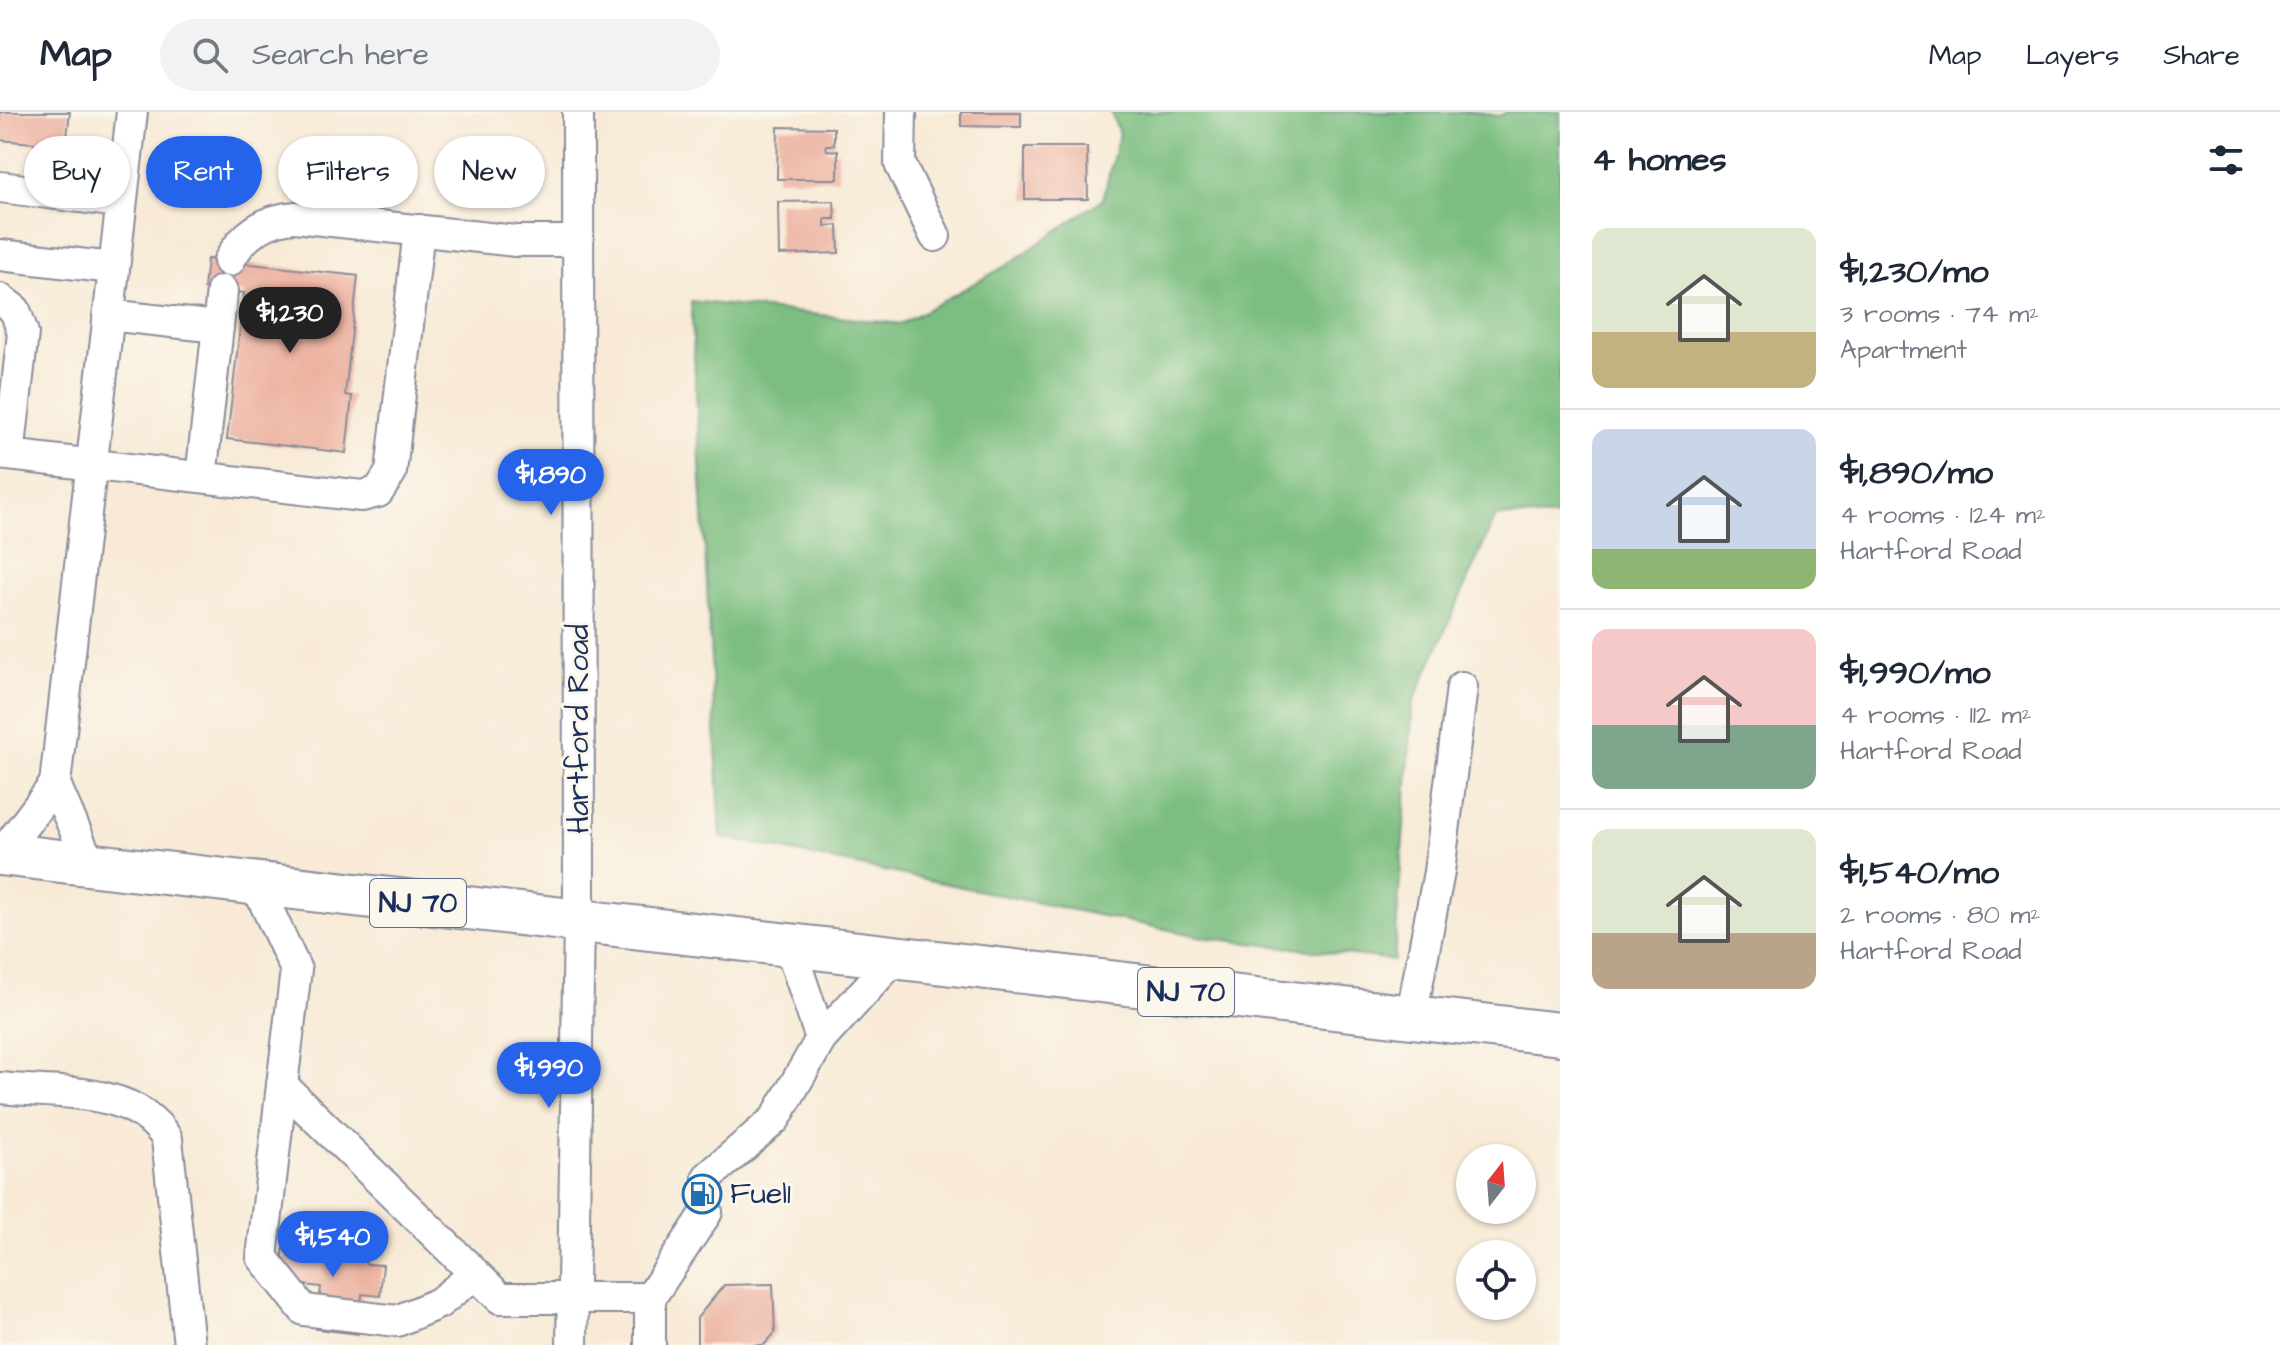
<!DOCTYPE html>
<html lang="en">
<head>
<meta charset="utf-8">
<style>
  :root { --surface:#fff; --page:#f2f2f3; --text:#1f2937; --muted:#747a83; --line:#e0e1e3; --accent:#2563eb }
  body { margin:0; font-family:"Architects Daughter",sans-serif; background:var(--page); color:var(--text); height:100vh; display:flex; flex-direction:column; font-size:30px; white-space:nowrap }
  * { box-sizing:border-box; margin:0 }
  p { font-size:26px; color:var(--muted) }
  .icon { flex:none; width:44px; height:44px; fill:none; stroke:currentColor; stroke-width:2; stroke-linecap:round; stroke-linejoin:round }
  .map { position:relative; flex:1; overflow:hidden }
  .details { display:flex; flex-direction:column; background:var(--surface); width:720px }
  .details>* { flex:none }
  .hud { position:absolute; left:24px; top:24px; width:760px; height:72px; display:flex; gap:16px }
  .needle { width:52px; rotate:17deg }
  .fabs { position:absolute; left:1456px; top:1032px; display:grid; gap:16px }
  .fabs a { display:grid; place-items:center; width:80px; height:80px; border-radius:50%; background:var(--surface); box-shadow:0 2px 6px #0004; font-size:40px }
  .price { position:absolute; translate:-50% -68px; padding:0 18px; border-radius:28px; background:var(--accent); color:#fff; font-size:26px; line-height:52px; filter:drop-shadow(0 2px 4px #0008) }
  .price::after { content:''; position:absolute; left:50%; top:48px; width:24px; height:18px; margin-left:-12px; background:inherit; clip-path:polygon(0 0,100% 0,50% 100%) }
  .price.on { background:#222; color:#fff }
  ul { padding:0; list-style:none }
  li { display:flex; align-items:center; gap:24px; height:200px; padding:0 32px }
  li+li { border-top:2px solid var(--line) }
  li span { display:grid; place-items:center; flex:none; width:224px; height:160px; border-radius:16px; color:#555 }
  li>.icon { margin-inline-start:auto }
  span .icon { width:96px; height:96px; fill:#fffc; stroke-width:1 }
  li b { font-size:34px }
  h2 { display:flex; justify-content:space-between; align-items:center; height:96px; padding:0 32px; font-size:34px }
  .chip { padding:0 28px; border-radius:36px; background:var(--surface); box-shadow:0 2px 6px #0004; font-size:28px; line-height:72px }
  .chip.on { background:var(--accent); color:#fff }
  header { display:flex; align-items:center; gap:48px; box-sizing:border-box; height:112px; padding:0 40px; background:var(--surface); border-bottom:2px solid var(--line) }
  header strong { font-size:38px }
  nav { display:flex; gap:44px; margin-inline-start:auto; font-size:28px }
  .search { width:560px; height:72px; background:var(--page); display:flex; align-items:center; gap:20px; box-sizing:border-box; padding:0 28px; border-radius:44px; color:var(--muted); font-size:30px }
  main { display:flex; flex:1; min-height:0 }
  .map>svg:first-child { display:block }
  .forest { fill:#7cbe80; stroke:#4c766f; stroke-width:2 }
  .building { fill:#edb2a1 }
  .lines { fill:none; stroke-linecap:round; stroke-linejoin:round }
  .minor-casing { stroke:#8a8c9a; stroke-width:34 }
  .highway-casing { stroke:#8a8c9a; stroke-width:46 }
  .minor { stroke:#fff; stroke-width:30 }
  .highway { stroke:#fff; stroke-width:42 }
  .labels { text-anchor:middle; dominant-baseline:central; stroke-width:6; stroke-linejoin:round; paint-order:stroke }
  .shield { fill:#fbf7ec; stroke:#5e6b89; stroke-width:2 }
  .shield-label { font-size:28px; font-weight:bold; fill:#1b2f5e }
  .street-label { font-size:30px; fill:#1b2f5e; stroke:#fbf7ec }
  .poi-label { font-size:30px; fill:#1b2f5e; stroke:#fbf7ec; text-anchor:start }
</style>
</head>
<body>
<header>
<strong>Map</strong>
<div class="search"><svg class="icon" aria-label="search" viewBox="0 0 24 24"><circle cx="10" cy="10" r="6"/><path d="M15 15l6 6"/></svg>Search here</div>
<nav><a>Map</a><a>Layers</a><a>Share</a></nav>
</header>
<main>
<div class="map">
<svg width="1560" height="1233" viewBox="0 0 1560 1233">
  <rect width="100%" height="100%" fill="#fbf7ec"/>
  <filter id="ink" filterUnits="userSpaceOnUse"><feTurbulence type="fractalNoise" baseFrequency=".0125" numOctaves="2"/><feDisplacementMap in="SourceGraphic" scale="16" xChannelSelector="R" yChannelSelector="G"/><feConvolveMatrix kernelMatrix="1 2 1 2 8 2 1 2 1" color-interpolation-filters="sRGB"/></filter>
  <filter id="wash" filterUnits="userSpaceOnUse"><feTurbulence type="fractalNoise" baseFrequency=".006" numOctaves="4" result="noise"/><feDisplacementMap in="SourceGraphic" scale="32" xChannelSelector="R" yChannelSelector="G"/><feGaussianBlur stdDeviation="1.8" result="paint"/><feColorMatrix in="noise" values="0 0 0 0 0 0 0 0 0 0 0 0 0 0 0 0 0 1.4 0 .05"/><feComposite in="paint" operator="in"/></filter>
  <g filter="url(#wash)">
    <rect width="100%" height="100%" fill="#f8ead6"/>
    <polygon class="forest" points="1111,0 1477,0 1499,4 1507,0 1560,0 1560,405 1496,404 1413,591 1394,848 1208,826 721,725 691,189 901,212 1006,154 1103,87 1119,22"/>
    <g id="blocks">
      <g class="building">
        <polygon points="0,0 70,0 66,34 0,28"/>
        <polygon points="961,0 1021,0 1021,15 961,14"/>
        <polygon points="778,15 834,16 834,33 826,33 827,38 838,39 838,67 777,67"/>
        <polygon points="1025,35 1087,35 1088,87 1025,87"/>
        <polygon points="834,89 835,107 825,107 825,114 838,113 839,141 779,143 778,90"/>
        <polygon points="207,147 358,164 345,283 352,284 346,341 227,327 244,181 204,177"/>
        <polygon points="285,1124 367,1133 365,1152 383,1153 380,1184 362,1182 358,1222 316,1217 321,1175 280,1170"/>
        <polygon points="773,1172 775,1221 764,1233 697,1233 697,1206 724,1173"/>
      </g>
    </g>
  </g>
  <g filter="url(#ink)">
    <use href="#blocks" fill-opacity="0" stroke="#8a8c9a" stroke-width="2"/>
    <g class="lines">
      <defs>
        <g id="minor">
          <polyline points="901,0 900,52 935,124"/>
          <polyline points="0,75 120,90"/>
          <polyline points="0,143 113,156"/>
          <path d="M 229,149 C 242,123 266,107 295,105 L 516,129 L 578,129"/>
          <polyline points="0,187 15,198 23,221 9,343"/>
          <polyline points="108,203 218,215"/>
          <polyline points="0,342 362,384 378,380 391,360 419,118"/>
          <polyline points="201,365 222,179"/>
          <polyline points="2,742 55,672"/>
          <polyline points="90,753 55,672 132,0"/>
          <polyline points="256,772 296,858 282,973 500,1186 650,1186"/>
          <polyline points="790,835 821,927"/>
          <polyline points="1411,905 1439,760 1462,575"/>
          <polyline points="282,973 262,1145 304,1198 397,1209 439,1191 475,1162"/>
          <path d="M 0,976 C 56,982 135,973 167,1027 L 189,1233"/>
          <polyline points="708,1065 775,1007 821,927 894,847"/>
          <polyline points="572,1233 579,810 578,0"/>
          <polyline points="650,1233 650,1186 707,1100"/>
        </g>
        <polyline id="highway" points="0,742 1560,922"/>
      </defs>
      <use href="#minor" class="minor-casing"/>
      <use href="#highway" class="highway-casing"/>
      <use href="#minor" class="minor"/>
      <use href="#highway" class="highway"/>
    </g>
  </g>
  <defs>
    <symbol id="fuel-ring" viewBox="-11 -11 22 22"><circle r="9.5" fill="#fbf7ec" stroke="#1f6fb2" stroke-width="1.5"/><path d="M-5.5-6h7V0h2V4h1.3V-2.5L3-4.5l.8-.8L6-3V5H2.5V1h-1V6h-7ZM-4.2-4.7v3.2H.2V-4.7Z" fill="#1f6fb2"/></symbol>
  </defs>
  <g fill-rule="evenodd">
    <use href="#fuel-ring" x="680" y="1060" width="44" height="44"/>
  </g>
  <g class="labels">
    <g class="shield">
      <rect x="370" y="767" width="96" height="48" rx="6"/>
      <rect x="1138" y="856" width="96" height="48" rx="6"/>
    </g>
    <g class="shield-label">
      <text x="418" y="791">NJ 70</text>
      <text x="1186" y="880">NJ 70</text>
    </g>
    <g class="street-label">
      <text transform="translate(579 617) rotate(-90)">Hartford Road</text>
    </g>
    <g class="poi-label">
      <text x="730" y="1082">Fuel1</text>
    </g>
  </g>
</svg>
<div class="fabs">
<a><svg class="needle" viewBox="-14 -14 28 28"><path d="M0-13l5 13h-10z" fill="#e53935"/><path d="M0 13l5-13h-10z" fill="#747a83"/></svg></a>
<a><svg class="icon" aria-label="locate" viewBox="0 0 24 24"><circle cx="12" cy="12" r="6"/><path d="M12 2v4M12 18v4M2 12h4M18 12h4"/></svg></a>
</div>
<b class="price on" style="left:290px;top:243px">$1,230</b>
<b class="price" style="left:551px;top:405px">$1,890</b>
<b class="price" style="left:549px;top:998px">$1,990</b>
<b class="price" style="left:333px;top:1167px">$1,540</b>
<div class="hud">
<a class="chip">Buy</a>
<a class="chip on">Rent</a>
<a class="chip">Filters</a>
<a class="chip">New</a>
</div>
</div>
<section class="details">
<h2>4 homes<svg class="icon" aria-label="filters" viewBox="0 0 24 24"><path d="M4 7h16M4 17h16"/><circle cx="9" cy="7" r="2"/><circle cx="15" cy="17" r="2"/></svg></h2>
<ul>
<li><span style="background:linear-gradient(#dfe7d0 65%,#c2b280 0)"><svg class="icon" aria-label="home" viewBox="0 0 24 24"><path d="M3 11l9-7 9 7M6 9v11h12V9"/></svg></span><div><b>$1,230/mo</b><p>3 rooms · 74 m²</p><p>Apartment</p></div></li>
<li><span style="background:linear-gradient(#c9d6e8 75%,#8fb573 0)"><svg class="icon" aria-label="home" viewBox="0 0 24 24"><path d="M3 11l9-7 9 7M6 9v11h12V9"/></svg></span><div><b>$1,890/mo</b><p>4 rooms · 124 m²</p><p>Hartford Road</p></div></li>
<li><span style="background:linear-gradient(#f6c9c9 60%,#7fa58c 0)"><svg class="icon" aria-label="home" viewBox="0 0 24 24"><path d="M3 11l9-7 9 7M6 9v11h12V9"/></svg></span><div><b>$1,990/mo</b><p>4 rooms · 112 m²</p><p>Hartford Road</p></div></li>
<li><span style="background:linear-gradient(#dfe7d0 65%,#b9a48a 0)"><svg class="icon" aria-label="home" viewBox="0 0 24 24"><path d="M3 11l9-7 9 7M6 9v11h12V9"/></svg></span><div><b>$1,540/mo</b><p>2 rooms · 80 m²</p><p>Hartford Road</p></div></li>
</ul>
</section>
</main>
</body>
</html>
